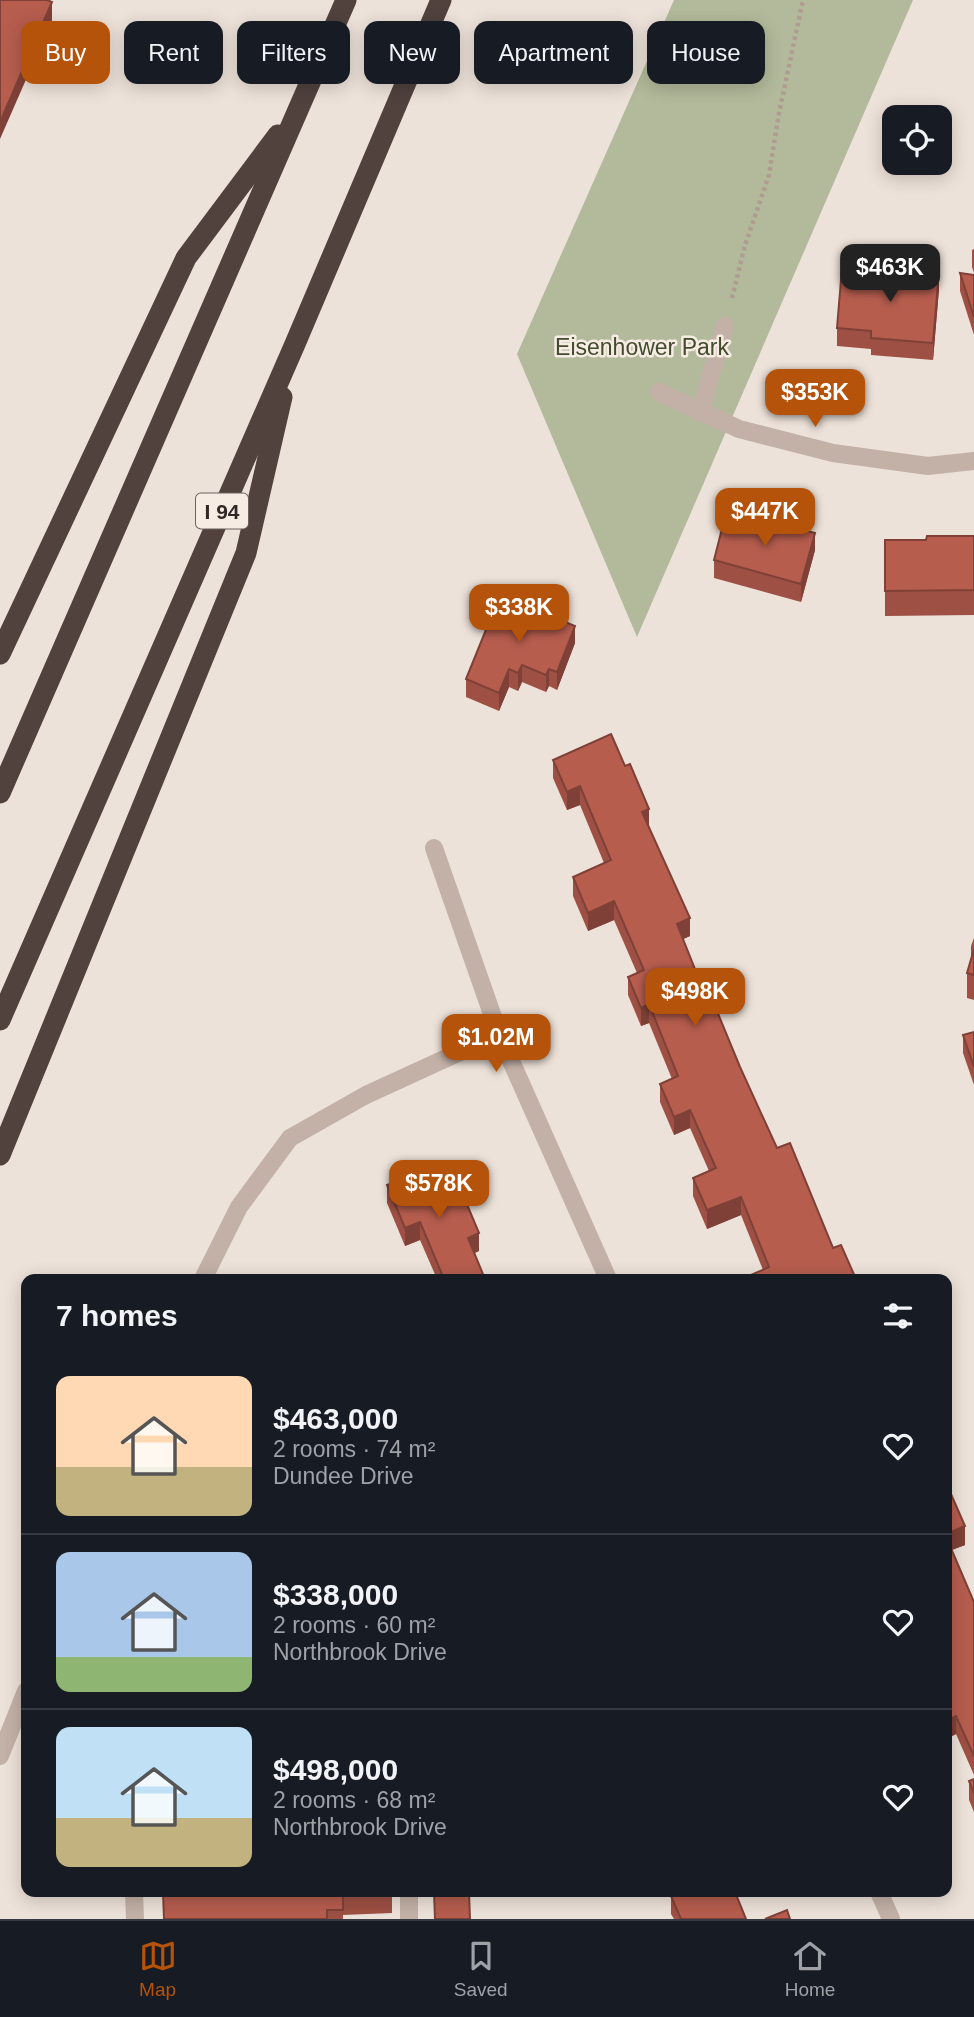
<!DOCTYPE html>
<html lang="en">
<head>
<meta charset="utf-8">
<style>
  :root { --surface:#171b24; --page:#20242c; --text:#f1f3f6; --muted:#9ea1a6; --line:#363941; --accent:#b45309 }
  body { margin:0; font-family:Helvetica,sans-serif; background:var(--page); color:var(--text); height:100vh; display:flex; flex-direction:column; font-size:26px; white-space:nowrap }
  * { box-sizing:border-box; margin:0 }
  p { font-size:23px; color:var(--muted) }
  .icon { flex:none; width:38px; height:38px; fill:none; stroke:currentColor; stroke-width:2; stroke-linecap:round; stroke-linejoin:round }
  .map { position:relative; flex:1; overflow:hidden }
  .sheet { position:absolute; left:21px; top:1274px; width:931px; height:623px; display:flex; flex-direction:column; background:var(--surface); border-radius:14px; box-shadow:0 4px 18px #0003 }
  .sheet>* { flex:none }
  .top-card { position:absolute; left:21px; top:21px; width:933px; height:63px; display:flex; gap:14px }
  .buttons { position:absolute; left:882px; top:105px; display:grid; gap:14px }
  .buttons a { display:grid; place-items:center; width:70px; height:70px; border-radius:14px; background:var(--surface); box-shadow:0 4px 18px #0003; font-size:35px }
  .price { position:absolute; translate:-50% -60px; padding:0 16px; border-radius:14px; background:var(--accent); color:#fff; font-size:23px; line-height:46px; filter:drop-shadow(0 2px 4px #0008) }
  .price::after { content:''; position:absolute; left:50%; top:42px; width:21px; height:16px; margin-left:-10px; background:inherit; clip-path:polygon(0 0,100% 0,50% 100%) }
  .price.active { background:#222; color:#fff }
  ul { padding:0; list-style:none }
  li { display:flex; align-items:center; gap:21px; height:175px; padding:0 35px }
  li+li { border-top:2px solid var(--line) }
  li span { display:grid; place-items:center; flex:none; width:196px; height:140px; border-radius:14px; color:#555 }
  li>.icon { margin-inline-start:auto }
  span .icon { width:84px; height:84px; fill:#fffc; stroke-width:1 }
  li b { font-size:30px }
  h2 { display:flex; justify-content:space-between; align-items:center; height:84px; padding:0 35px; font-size:30px }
  .pill { padding:0 24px; border-radius:14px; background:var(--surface); box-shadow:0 4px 18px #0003; font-size:24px; line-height:63px }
  .pill.active { background:var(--accent); color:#fff }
  .tabs { display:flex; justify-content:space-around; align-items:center; height:98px; border-top:2px solid var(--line); background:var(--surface); font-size:19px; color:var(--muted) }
  .tabs a { display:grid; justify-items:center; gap:4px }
  .tabs .active { color:var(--accent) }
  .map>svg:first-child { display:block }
  .green { fill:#b2ba9b }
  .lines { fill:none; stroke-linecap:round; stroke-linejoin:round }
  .path { stroke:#af9b91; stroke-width:4.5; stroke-dasharray:3.5 3.5; stroke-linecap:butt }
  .service { stroke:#c3b1a7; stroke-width:18 }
  .minor { stroke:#c3b1a7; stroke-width:18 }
  .motorway { stroke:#51423e; stroke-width:21 }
  .wall { fill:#9d5043 }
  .shaded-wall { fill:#7f4137 }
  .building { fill:#b65d4e; stroke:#7f4137; stroke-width:2 }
  .labels { text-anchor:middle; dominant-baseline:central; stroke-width:5; stroke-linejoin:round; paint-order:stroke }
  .shield { fill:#f6ece4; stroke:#6c635f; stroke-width:2 }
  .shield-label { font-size:21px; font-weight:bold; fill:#312826 }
  .park-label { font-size:23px; fill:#434c2d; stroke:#f6ece4 }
</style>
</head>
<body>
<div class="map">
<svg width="974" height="1919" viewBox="0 0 974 1919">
  <rect width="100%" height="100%" fill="#ede2d9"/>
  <polygon class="green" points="674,0 913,0 637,637 517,354"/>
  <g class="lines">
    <polyline class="path" points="732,298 745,245 769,175 779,113 803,0"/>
    <g class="service">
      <polyline points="700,413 725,326"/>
      <polyline points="134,1892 135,1919"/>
      <polyline points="409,1892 409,1919"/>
    </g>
    <g class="minor">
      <polyline points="659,392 739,429 833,453 928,466 974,461"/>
      <polyline points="434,848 499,1034 608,1279"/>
      <polyline points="203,1279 239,1207 290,1138 366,1095 499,1034"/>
      <polyline points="0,1756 26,1691"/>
      <polyline points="879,1892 891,1919"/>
    </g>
    <g class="motorway">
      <polyline points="0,654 186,258 278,135"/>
      <polyline points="0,793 346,0"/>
      <polyline points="0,1020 295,344 441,0"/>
      <polyline points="0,1155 246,553 282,397"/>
    </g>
  </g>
  <g class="wall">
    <polygon points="974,249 974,273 972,267 972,250"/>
    <polygon points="902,273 939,289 933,360 871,355 871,349 837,346 837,328"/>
    <polygon points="960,273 974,275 974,335 960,291"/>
    <polygon points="974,536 974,615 885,616 885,540 926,540"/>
    <polygon points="815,550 801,602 714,578 714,560"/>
    <polygon points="575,643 557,690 549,686 546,692 522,682 518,691 509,687 499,711 466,697 466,679"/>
    <polygon points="553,760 649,827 690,936 683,939 701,984 777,1148 833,1248 856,1279 763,1270 741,1215 707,1229 693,1196 693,1178 709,1171 690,1128 674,1135 660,1102 660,1084 672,1079 649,1023 641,1026 628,995 628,977 637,973 614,920 588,931 573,896 573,877 604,863 580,805 567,810 553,778"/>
    <polygon points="974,938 974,1000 967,998 967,973 971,958 971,946"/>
    <polygon points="974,1032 974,1085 963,1053 963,1035"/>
    <polygon points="387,1185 447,1185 479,1251 474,1253 485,1279 437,1279 420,1240 405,1246 387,1203"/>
    <polygon points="947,1485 965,1545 951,1550 974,1603 974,1775 956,1734 948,1738 947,1736"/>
    <polygon points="974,1779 974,1812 969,1800 969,1781"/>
    <polygon points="163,1892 392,1892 392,1913 343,1915 343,1919 163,1919"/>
    <polygon points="671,1896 746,1919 674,1919 671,1914"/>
  </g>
  <g class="shaded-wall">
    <polygon points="52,2 52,20 0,139 0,122"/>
    <polygon points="939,271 939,289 933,360 933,343"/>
    <polygon points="815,533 815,550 801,602 801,584"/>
    <polygon points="575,626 575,643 557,690 557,672"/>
    <polygon points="522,665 522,682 518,691 518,673"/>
    <polygon points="509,669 509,687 499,711 499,693"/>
    <polygon points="549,669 549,686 546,692 546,675"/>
    <polygon points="580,786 580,805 567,810 567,792"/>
    <polygon points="649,809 649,827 642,812"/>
    <polygon points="614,901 614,920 588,931 588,913"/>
    <polygon points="690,918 690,936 677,942 677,924"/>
    <polygon points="649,1004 649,1023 641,1026 641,1008"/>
    <polygon points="690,1110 690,1128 674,1135 674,1117"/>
    <polygon points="741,1197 741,1215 707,1229 707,1210"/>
    <polygon points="420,1222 420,1240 405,1246 405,1228"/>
    <polygon points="479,1233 479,1251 468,1256 468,1238"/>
    <polygon points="965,1526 965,1545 947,1552 947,1534"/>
    <polygon points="956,1716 956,1734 948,1738 948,1720"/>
  </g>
  <g class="building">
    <polygon points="0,0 47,0 52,2 0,122"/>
    <polygon points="842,268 902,273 903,268 939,271 933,343 871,338 871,331 837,328"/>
    <polygon points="960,273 974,275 974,317"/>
    <polygon points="726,513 762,523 763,519 815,533 801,584 714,560"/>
    <polygon points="927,536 974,536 974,590 885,591 885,540 926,540"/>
    <polygon points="500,595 575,626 557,672 549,669 546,675 522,665 518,673 509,669 499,693 466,679"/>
    <polygon points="611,734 625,766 630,764 649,809 642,812 690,918 677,924 701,984 705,982 740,1067 777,1148 790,1143 833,1248 841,1245 856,1279 742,1279 769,1267 741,1197 707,1210 693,1178 716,1168 690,1110 674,1117 660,1084 678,1076 649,1004 641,1008 628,977 644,970 614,901 588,913 573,877 611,860 580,786 567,792 553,760"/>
    <polygon points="974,949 974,975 967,973"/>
    <polygon points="974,1032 974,1067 963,1035"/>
    <polygon points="438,1163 447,1185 454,1182 463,1203 466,1202 479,1233 468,1238 485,1279 444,1279 420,1222 405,1228 387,1185"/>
    <polygon points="947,1485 965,1526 947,1534"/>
    <polygon points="947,1539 974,1602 974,1756 956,1716 948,1720 947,1718"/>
    <polygon points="974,1779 974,1793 969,1781"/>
    <polygon points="163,1892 343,1892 343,1910 327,1910 327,1919 164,1919"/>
    <polygon points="434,1892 469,1892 470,1919 435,1919"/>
    <polygon points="682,1892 735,1892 746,1919 681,1919 671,1896"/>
    <polygon points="787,1910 790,1919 765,1919"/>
  </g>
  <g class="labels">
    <rect class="shield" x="196" y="493.5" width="52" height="35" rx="5"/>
    <g class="shield-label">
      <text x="222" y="511">I 94</text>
    </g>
    <g class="park-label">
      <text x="642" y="347">Eisenhower Park</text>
    </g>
  </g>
</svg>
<div class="buttons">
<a><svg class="icon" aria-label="locate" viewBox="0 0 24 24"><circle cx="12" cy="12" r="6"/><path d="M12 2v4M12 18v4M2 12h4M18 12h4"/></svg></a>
</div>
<b class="price active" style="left:890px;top:304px">$463K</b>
<b class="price" style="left:815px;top:429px">$353K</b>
<b class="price" style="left:765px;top:548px">$447K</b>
<b class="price" style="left:519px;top:644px">$338K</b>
<b class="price" style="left:695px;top:1028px">$498K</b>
<b class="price" style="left:496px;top:1074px">$1.02M</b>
<b class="price" style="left:439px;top:1220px">$578K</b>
<div class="top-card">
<a class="pill active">Buy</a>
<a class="pill">Rent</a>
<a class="pill">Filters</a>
<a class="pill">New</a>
<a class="pill">Apartment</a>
<a class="pill">House</a>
</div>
<section class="sheet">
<h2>7 homes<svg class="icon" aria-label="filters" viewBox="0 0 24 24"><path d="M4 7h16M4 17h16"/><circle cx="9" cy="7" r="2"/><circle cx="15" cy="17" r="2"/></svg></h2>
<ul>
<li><span style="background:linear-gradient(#ffd9b3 65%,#c2b280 0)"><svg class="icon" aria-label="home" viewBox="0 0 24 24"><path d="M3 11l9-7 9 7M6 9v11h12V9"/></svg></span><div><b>$463,000</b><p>2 rooms · 74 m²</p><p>Dundee Drive</p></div><svg class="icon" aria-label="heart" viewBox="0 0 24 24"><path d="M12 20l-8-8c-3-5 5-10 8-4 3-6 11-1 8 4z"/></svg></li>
<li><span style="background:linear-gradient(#a9c7e8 75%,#8fb573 0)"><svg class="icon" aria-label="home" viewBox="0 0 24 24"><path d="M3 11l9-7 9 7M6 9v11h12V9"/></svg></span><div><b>$338,000</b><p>2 rooms · 60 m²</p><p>Northbrook Drive</p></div><svg class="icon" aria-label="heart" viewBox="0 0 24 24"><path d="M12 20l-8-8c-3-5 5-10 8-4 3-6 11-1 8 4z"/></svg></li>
<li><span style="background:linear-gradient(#bfe0f5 65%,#c2b280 0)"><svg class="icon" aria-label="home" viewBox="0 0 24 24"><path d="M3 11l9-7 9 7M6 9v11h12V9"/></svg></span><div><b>$498,000</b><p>2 rooms · 68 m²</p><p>Northbrook Drive</p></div><svg class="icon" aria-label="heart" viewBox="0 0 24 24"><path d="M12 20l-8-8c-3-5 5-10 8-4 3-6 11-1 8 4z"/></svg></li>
</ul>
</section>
</div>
<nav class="tabs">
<a class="active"><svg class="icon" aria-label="map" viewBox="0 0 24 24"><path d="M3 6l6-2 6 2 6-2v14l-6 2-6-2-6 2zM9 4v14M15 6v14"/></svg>Map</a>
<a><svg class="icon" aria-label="saved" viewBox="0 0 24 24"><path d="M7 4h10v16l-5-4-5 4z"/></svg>Saved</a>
<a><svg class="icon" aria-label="home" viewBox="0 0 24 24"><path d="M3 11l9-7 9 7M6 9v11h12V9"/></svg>Home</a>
</nav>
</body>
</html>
